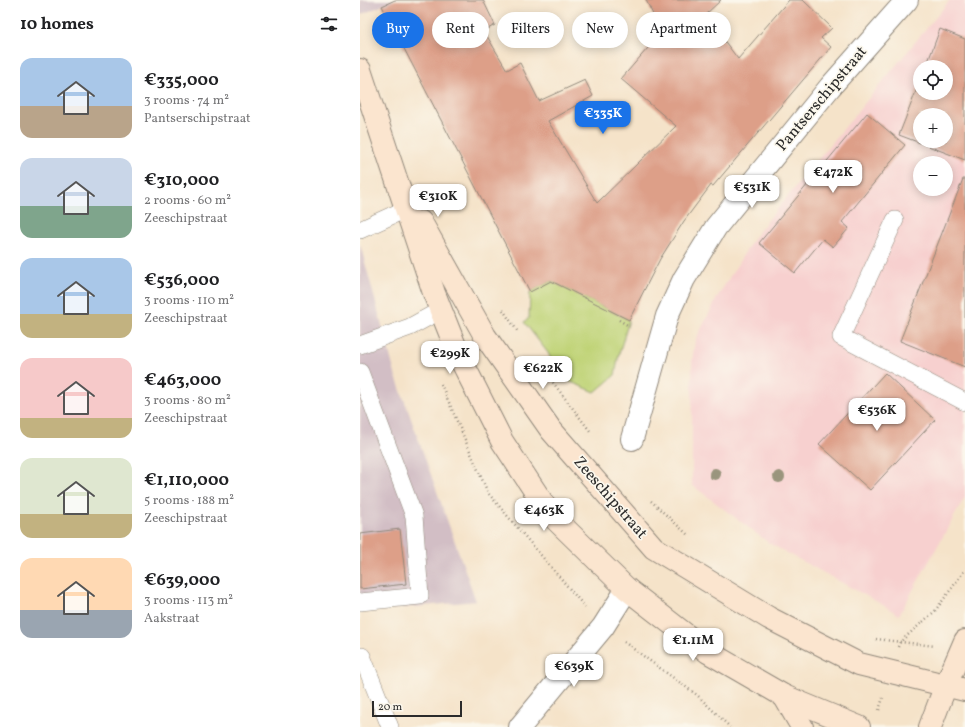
<!DOCTYPE html>
<html lang="en">
<head>
<meta charset="utf-8">
<style>
  :root { --surface:#fff; --page:#f6f6f6; --text:#202124; --muted:#757577; --accent:#1a73e8 }
  body { margin:0; font-family:Vollkorn,serif; background:var(--page); color:var(--text); height:100vh; display:flex; flex-direction:column; font-size:15px; white-space:nowrap }
  * { box-sizing:border-box; margin:0 }
  p { font-size:13px; color:var(--muted) }
  .icon { flex:none; width:22px; height:22px; fill:none; stroke:currentColor; stroke-width:2; stroke-linecap:round; stroke-linejoin:round }
  .map { position:relative; flex:1; overflow:hidden }
  .panel { display:flex; flex-direction:column; background:var(--surface); width:360px }
  .panel>* { flex:none }
  .top-card { position:absolute; left:12px; top:12px; width:380px; height:36px; display:flex; gap:8px }
  .tools { position:absolute; left:553px; top:60px; display:grid; gap:8px }
  .tools a { display:grid; place-items:center; width:40px; height:40px; border-radius:50%; background:var(--surface); box-shadow:0 2px 10px #0003; font-size:20px }
  .scale { position:absolute; left:12px; bottom:10px; width:90px; box-sizing:border-box; padding-left:4px; border:2px solid #2b2b2b; border-top:0; font-size:11px; line-height:14px; white-space:nowrap; color:#2b2b2b; -webkit-text-stroke:3px #fbf7ec; paint-order:stroke }
  .price { position:absolute; translate:-50% -34px; padding:0 9px; border-radius:8px; background:#fff; color:#222; font-size:13px; line-height:26px; filter:drop-shadow(0 1px 2px #0008) }
  .price::after { content:''; position:absolute; left:50%; top:24px; width:12px; height:9px; margin-left:-6px; background:inherit; clip-path:polygon(0 0,100% 0,50% 100%) }
  .price.current { background:var(--accent); color:#fff }
  ul { padding:0; list-style:none }
  li { display:flex; align-items:center; gap:12px; height:100px; padding:0 20px }
  li span { display:grid; place-items:center; flex:none; width:112px; height:80px; border-radius:12px; color:#555 }
  li>.icon { margin-inline-start:auto }
  span .icon { width:48px; height:48px; fill:#fffc; stroke-width:1 }
  li b { font-size:17px }
  h2 { display:flex; justify-content:space-between; align-items:center; height:48px; padding:0 20px; font-size:17px }
  .pill { padding:0 14px; border-radius:18px; background:var(--surface); box-shadow:0 2px 10px #0003; font-size:14px; line-height:36px }
  .pill.current { background:var(--accent); color:#fff }
  main { display:flex; flex:1; min-height:0 }
  .map>svg:first-child { display:block }
  .built { fill:#f7d0cf; fill-rule:evenodd }
  .industrial { fill:#d2bec5 }
  .green { fill:#bfd376; stroke:#757f50 }
  .building { fill:#dd9f88; fill-rule:evenodd }
  .lines { fill:none; stroke-linecap:round; stroke-linejoin:round }
  .service-casing { stroke:#90877a; stroke-width:18 }
  .minor-casing { stroke:#90877a; stroke-width:24 }
  .secondary-casing { stroke:#90877a; stroke-width:24 }
  .path { stroke:#90877a; stroke-width:2.5; stroke-dasharray:1 3; stroke-linecap:butt }
  .service { stroke:#fff; stroke-width:17 }
  .minor { stroke:#fff; stroke-width:22 }
  .secondary { stroke:#fbe5cf; stroke-width:22 }
  .tree { fill:#9a957d }
  .labels { text-anchor:middle; dominant-baseline:central; stroke-width:3.5; stroke-linejoin:round; paint-order:stroke }
  .street-label { font-size:16px; fill:#2b2b2b; stroke:#fbf7ec }
</style>
</head>
<body>
<main>
<section class="panel">
<h2>10 homes<svg class="icon" aria-label="filters" viewBox="0 0 24 24"><path d="M4 7h16M4 17h16"/><circle cx="9" cy="7" r="2"/><circle cx="15" cy="17" r="2"/></svg></h2>
<ul>
<li><span style="background:linear-gradient(#a9c7e8 60%,#b9a48a 0)"><svg class="icon" aria-label="home" viewBox="0 0 24 24"><path d="M3 11l9-7 9 7M6 9v11h12V9"/></svg></span><div><b>€335,000</b><p>3 rooms · 74 m²</p><p>Pantserschipstraat</p></div></li>
<li><span style="background:linear-gradient(#c9d6e8 60%,#7fa58c 0)"><svg class="icon" aria-label="home" viewBox="0 0 24 24"><path d="M3 11l9-7 9 7M6 9v11h12V9"/></svg></span><div><b>€310,000</b><p>2 rooms · 60 m²</p><p>Zeeschipstraat</p></div></li>
<li><span style="background:linear-gradient(#a9c7e8 70%,#c2b280 0)"><svg class="icon" aria-label="home" viewBox="0 0 24 24"><path d="M3 11l9-7 9 7M6 9v11h12V9"/></svg></span><div><b>€536,000</b><p>3 rooms · 110 m²</p><p>Zeeschipstraat</p></div></li>
<li><span style="background:linear-gradient(#f6c9c9 75%,#c2b280 0)"><svg class="icon" aria-label="home" viewBox="0 0 24 24"><path d="M3 11l9-7 9 7M6 9v11h12V9"/></svg></span><div><b>€463,000</b><p>3 rooms · 80 m²</p><p>Zeeschipstraat</p></div></li>
<li><span style="background:linear-gradient(#dfe7d0 70%,#c2b280 0)"><svg class="icon" aria-label="home" viewBox="0 0 24 24"><path d="M3 11l9-7 9 7M6 9v11h12V9"/></svg></span><div><b>€1,110,000</b><p>5 rooms · 188 m²</p><p>Zeeschipstraat</p></div></li>
<li><span style="background:linear-gradient(#ffd9b3 65%,#9aa5b1 0)"><svg class="icon" aria-label="home" viewBox="0 0 24 24"><path d="M3 11l9-7 9 7M6 9v11h12V9"/></svg></span><div><b>€639,000</b><p>3 rooms · 113 m²</p><p>Aakstraat</p></div></li>
</ul>
</section>
<div class="map">
<svg width="605" height="727" viewBox="0 0 605 727">
  <rect width="100%" height="100%" fill="#fbf7ec"/>
  <filter id="ink" filterUnits="userSpaceOnUse"><feTurbulence type="fractalNoise" baseFrequency=".025" numOctaves="2"/><feDisplacementMap in="SourceGraphic" scale="8" xChannelSelector="R" yChannelSelector="G"/><feConvolveMatrix kernelMatrix="1 2 1 2 8 2 1 2 1" color-interpolation-filters="sRGB"/></filter>
  <filter id="wash" filterUnits="userSpaceOnUse"><feTurbulence type="fractalNoise" baseFrequency=".012" numOctaves="4" result="noise"/><feDisplacementMap in="SourceGraphic" scale="16" xChannelSelector="R" yChannelSelector="G"/><feGaussianBlur stdDeviation="0.9" result="paint"/><feColorMatrix in="noise" values="0 0 0 0 0 0 0 0 0 0 0 0 0 0 0 0 0 1.4 0 .05"/><feComposite in="paint" operator="in"/></filter>
  <g filter="url(#wash)">
    <rect width="100%" height="100%" fill="#f5e3c9"/>
    <path class="built" d="M 590,0 L 605,0 L 605,497 L 539,615 L 523,605 L 409,543 L 332,485 L 332,361 L 335,341 L 358,296 L 395,236 ZM 560,67 L 586,67 L 586,93 L 560,93 ZM 560,115 L 586,115 L 586,141 L 560,141 ZM 560,163 L 586,163 L 586,189 L 560,189 Z"/>
    <g class="industrial">
      <polygon points="0,0 35,0 0,15"/>
      <polygon points="0,244 35,374 116,601 0,612"/>
    </g>
    <polygon class="green" points="191,281 269,320 259,354 255,375 235,392 201,378 188,353 164,322 169,318 170,292"/>
    <g id="blocks">
      <g class="building">
        <polygon points="35,0 123,0 135,25 124,31 147,70 160,63 179,101 225,80 233,96 188,121 237,203 316,126 261,79 294,41 290,34 300,29 286,0 361,0 345,15 378,59 429,0 443,0 472,28 461,38 471,47 353,186 351,185 324,221 300,259 269,320 191,281 170,292 22,6"/>
        <path d="M 580,29 L 605,39 L 605,160 L 539,135 L 560,81 L 560,93 L 586,93 L 586,67 L 566,67 ZM 560,115 L 586,115 L 586,141 L 560,141 Z"/>
        <polygon points="507,113 545,145 482,222 489,228 473,247 463,239 435,273 399,243"/>
        <polygon points="603,179 605,179 605,367 540,341"/>
        <polygon points="525,373 575,420 510,490 459,444"/>
        <polygon points="40,529 46,584 0,589 0,534"/>
      </g>
    </g>
  </g>
  <g filter="url(#ink)">
    <use href="#blocks" fill-opacity="0" stroke="#90877a" stroke-width="1"/>
    <g class="lines">
      <defs>
        <g id="service">
          <polyline points="535,220 481,337 605,402"/>
          <polyline points="0,230 46,209"/>
          <polyline points="0,345 50,327 81,310"/>
          <polyline points="0,372 54,516 60,596 0,602"/>
          <polyline points="0,657 2,656 30,727"/>
        </g>
        <g id="minor">
          <polyline points="272,439 307,316 324,279 356,227 470,87 547,0"/>
          <polyline points="160,727 243,627 267,589"/>
        </g>
        <g id="secondary">
          <polyline points="0,70 74,293 99,356 142,441 190,514 267,589 348,652 424,696 499,727"/>
          <polyline points="61,222 125,336 191,430 294,548 409,618 499,664 605,690"/>
          <polyline points="424,696 442,727"/>
          <polyline points="570,727 586,685 605,641"/>
        </g>
      </defs>
      <use href="#service" class="service-casing"/>
      <use href="#minor" class="minor-casing"/>
      <use href="#secondary" class="secondary-casing"/>
      <g class="path">
        <polyline points="143,310 158,332"/>
        <polyline points="259,320 269,326"/>
        <polyline points="188,376 230,431"/>
        <polyline points="81,384 128,493 225,607"/>
        <polyline points="291,501 328,535"/>
        <polyline points="516,639 575,646"/>
        <polyline points="264,642 337,695 370,727"/>
        <polyline points="538,647 540,642 575,611 605,570"/>
        <polyline points="519,710 523,698"/>
      </g>
      <use href="#service" class="service"/>
      <use href="#minor" class="minor"/>
      <use href="#secondary" class="secondary"/>
    </g>
    <g class="tree">
      <circle cx="355" cy="474" r="6"/>
      <circle cx="419" cy="477" r="6"/>
    </g>
  </g>
  <g class="labels">
    <g class="street-label">
      <text transform="translate(462 99) rotate(-50)">Pantserschipstraat</text>
      <text transform="translate(250 498) rotate(49)">Zeeschipstraat</text>
    </g>
  </g>
</svg>
<div class="tools">
<a><svg class="icon" aria-label="locate" viewBox="0 0 24 24"><circle cx="12" cy="12" r="6"/><path d="M12 2v4M12 18v4M2 12h4M18 12h4"/></svg></a>
<a>+</a>
<a>−</a>
</div>
<div class="scale">20 m</div>
<b class="price current" style="left:243px;top:135px">€335K</b>
<b class="price" style="left:473px;top:194px">€472K</b>
<b class="price" style="left:392px;top:209px">€531K</b>
<b class="price" style="left:78px;top:218px">€310K</b>
<b class="price" style="left:90px;top:375px">€299K</b>
<b class="price" style="left:183px;top:390px">€622K</b>
<b class="price" style="left:517px;top:432px">€536K</b>
<b class="price" style="left:184px;top:532px">€463K</b>
<b class="price" style="left:333px;top:662px">€1.11M</b>
<b class="price" style="left:214px;top:688px">€639K</b>
<div class="top-card">
<a class="pill current">Buy</a>
<a class="pill">Rent</a>
<a class="pill">Filters</a>
<a class="pill">New</a>
<a class="pill">Apartment</a>
</div>
</div>
</main>
</body>
</html>
